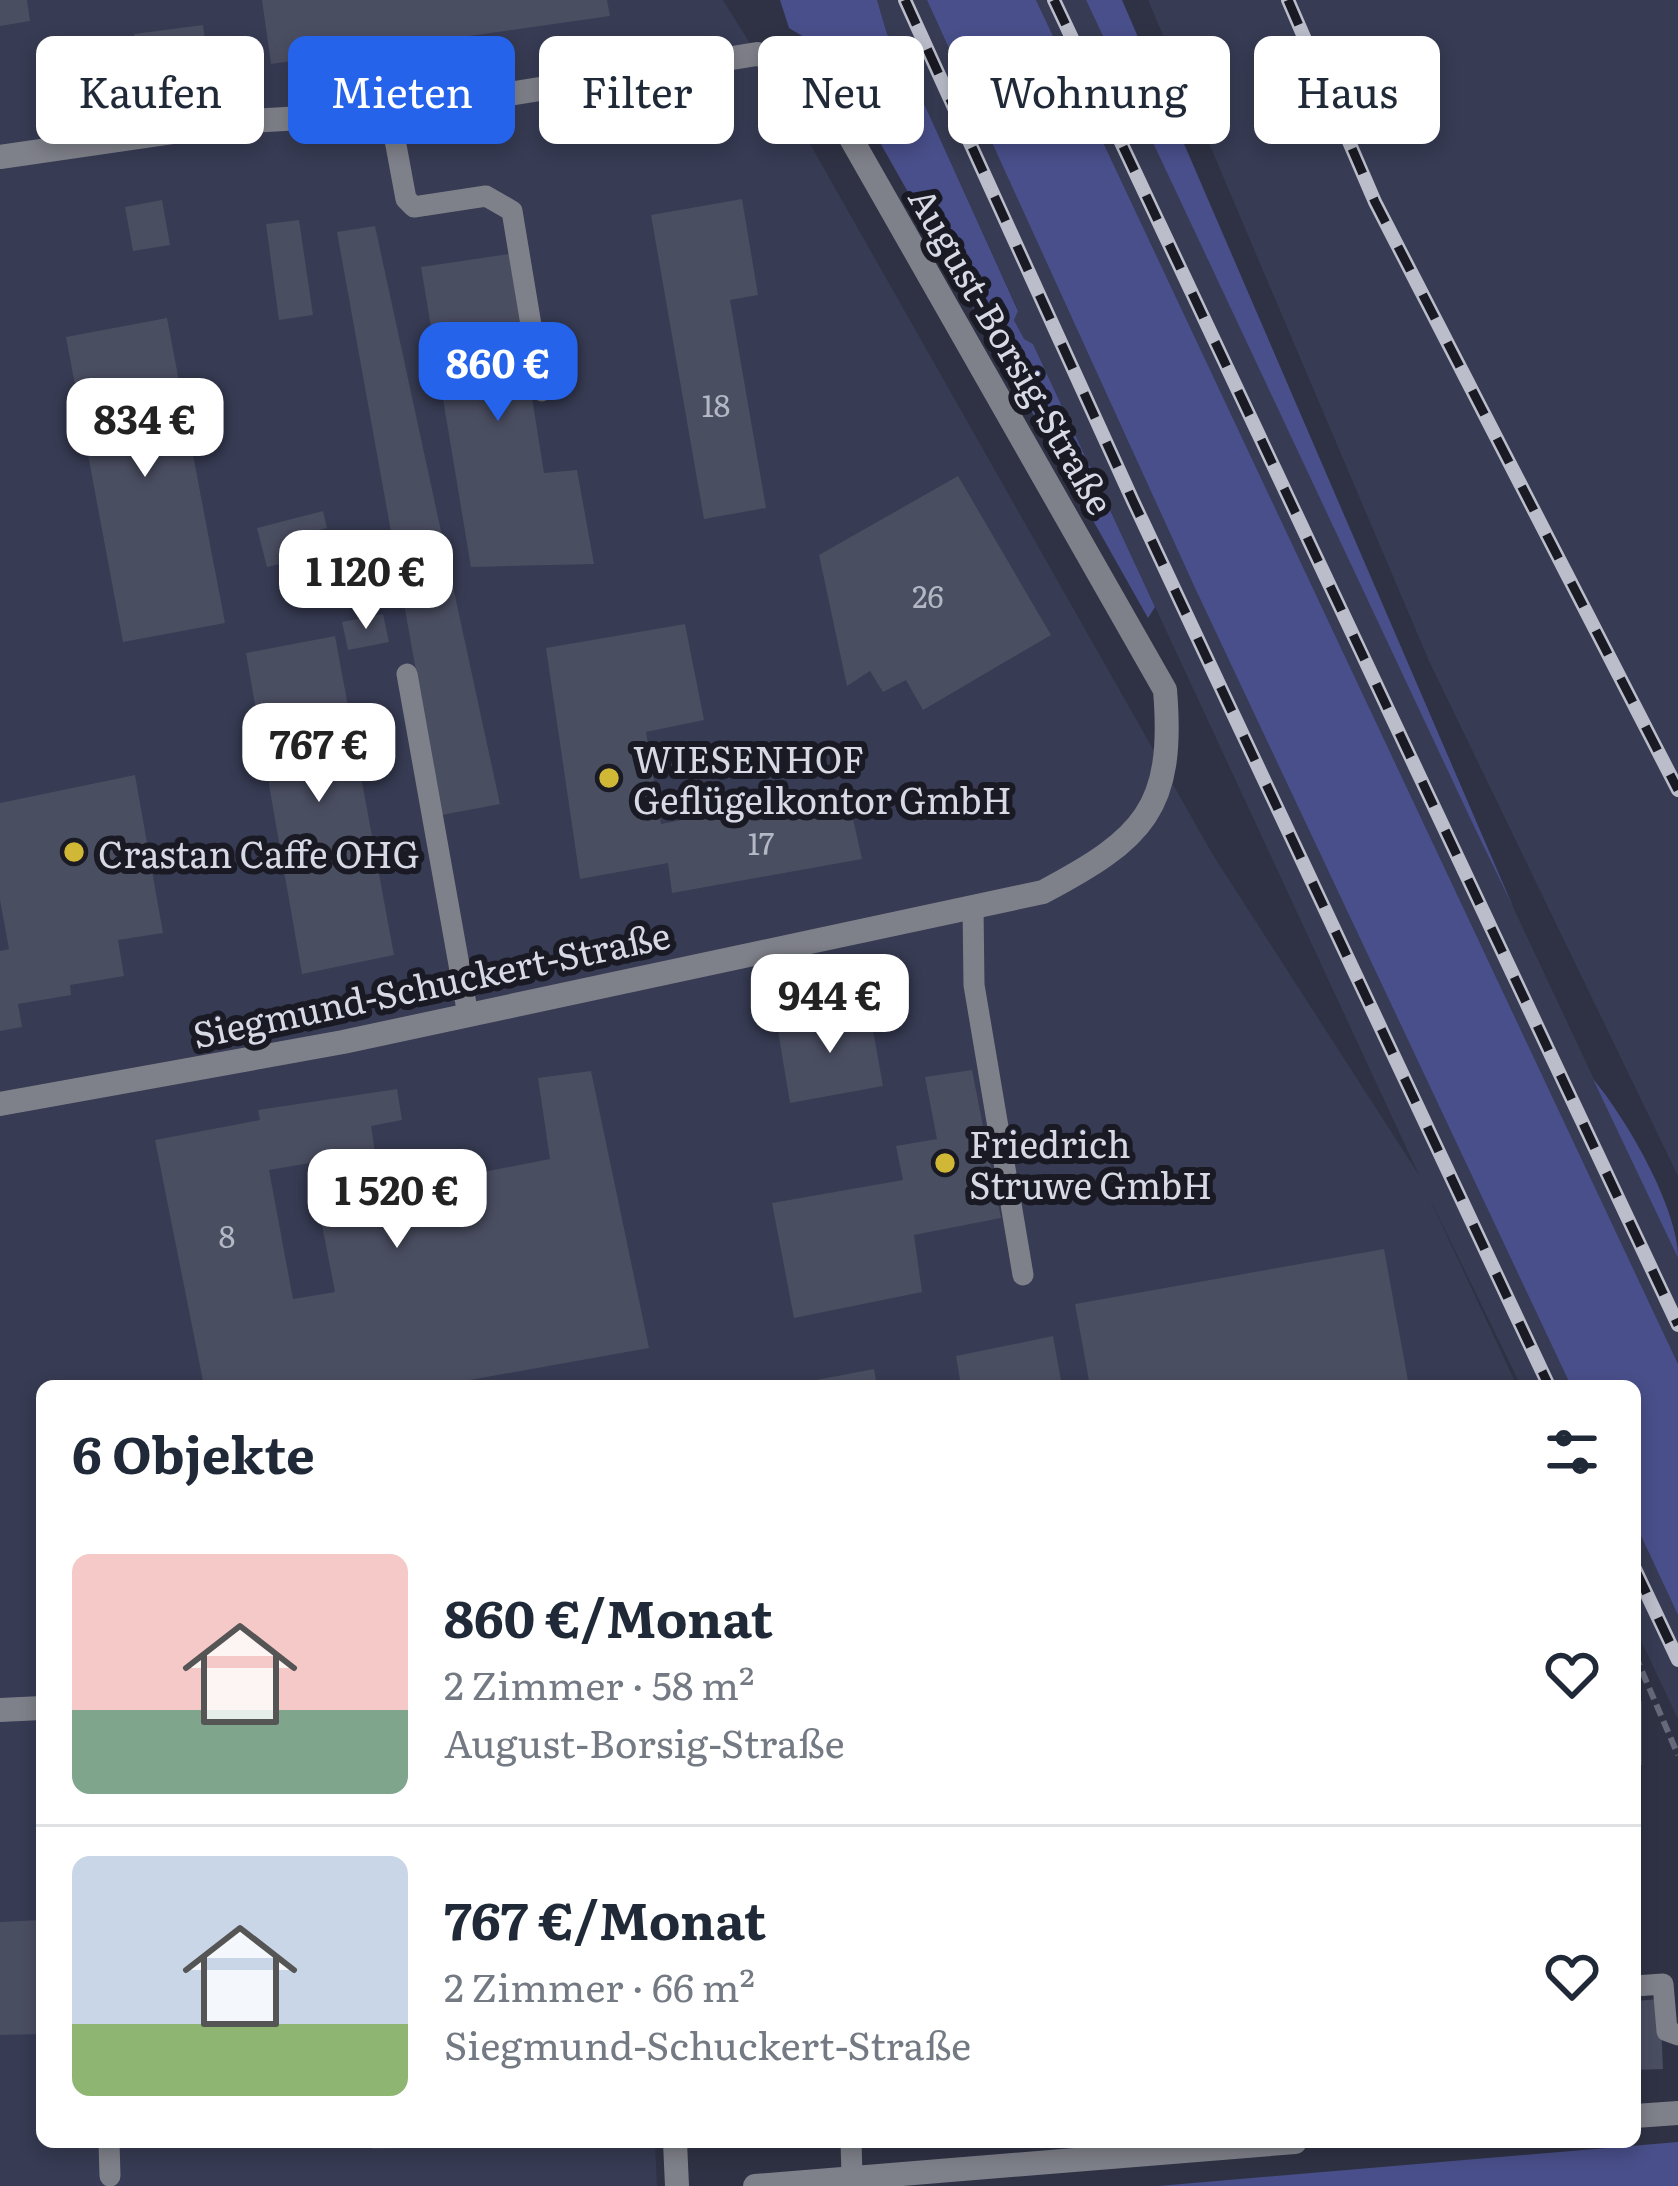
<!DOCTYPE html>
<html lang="de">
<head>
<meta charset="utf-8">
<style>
  :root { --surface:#fff; --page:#f6f6f7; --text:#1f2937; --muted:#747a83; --line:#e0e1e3; --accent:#2563eb }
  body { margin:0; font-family:Literata,serif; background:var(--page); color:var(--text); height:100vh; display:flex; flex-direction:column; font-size:45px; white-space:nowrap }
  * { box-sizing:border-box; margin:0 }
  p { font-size:39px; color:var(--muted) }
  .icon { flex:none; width:66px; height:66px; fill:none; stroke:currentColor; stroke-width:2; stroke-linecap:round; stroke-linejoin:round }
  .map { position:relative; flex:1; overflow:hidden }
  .side { position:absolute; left:36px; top:1380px; width:1605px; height:768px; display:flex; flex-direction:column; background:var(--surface); border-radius:18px; box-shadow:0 6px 18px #0003 }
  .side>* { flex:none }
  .top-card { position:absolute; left:36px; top:36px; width:1608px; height:108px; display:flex; gap:24px }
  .price { position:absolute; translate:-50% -102px; padding:0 27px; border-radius:24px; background:#fff; color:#222; font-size:39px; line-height:78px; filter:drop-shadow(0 3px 6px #0008) }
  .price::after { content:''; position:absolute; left:50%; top:72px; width:36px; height:27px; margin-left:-18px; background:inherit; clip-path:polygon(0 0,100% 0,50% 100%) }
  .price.on { background:var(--accent); color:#fff }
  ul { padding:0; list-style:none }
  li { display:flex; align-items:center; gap:36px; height:300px; padding:0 36px }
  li+li { border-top:3px solid var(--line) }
  li span { display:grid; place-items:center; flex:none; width:336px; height:240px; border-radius:18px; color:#555 }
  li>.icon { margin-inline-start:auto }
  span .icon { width:144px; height:144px; fill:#fffc; stroke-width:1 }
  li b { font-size:51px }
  h2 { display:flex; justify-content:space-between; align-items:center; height:144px; padding:0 36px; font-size:51px }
  .pill { padding:0 42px; border-radius:18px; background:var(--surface); box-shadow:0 6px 18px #0003; font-size:42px; line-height:108px }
  .pill.on { background:var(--accent); color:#fff }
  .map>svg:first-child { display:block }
  .built { fill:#373b53 }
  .green { fill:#494f8a }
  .building { fill:#4a4e61; fill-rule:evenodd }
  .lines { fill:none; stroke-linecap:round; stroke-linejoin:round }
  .path { stroke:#666979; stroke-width:6; stroke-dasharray:12 6; stroke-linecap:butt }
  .service { stroke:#7f818a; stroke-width:21 }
  .minor { stroke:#7f818a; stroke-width:24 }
  .rail-casing { stroke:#bbbeca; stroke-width:14 }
  .rail { stroke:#191a23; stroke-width:9; stroke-dasharray:27; stroke-linecap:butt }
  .poi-dot { fill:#d1b736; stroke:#191a23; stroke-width:4.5 }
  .labels { text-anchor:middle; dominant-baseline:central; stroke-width:12; stroke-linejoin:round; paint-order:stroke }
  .number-label { font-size:30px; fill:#b4b7c4 }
  .street-label { font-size:36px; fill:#d7dae5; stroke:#191a23 }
  .poi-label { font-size:36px; fill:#d7dae5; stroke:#191a23; text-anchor:start }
</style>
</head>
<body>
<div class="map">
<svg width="1678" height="2186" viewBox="0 0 1678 2186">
  <rect width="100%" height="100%" fill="#2f3244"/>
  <g class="built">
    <polygon points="0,0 723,0 784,98 1213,855 1419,1175 1033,344 1024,340 1014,319 1018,310 902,55 887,34 877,0 927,0 1195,588 1571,1386 1521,1386 1428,1195 1517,1386 42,1386 42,2142 655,2142 657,2186 0,2186"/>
    <polygon points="1036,0 1086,0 1514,909 1678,1258 1678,1364"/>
    <polygon points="1148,0 1678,0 1678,1176 1429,661"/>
    <polygon points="1635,1523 1678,1615 1678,1719 1635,1628"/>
  </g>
  <g class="green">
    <polygon points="780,0 877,0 887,34 902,55 1018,311 1014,320 1024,339 1033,344 1155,607 1148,618 829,52 789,28"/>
    <polygon points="927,0 1036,0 1678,1364 1678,1615 1635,1523 1635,1386 1571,1386 1195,588"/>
    <polygon points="1086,0 1122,0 1514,909 1472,822"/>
    <path d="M 1593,1079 C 1626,1118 1678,1208 1678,1258 Z"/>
    <polygon points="1678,2142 1678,2186 1158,2186"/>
  </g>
  <g class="building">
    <polygon points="0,0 27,0 30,21 0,26"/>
    <polygon points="262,0 607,0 610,16 271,64"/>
    <polygon points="203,25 209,70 140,80 134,34"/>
    <polygon points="742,199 758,295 730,300 766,508 704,519 651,215"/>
    <polygon points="162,200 170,245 133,251 125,207"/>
    <polygon points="299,220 313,315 279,320 266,224"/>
    <polygon points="375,226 500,804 442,815 337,232"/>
    <polygon points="509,254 544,473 577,470 594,564 471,567 421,267"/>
    <polygon points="167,318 225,623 123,642 66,337"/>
    <polygon points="958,476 1051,635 923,710 906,680 883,692 870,671 847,686 819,555"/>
    <polygon points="323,511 327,528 301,535 307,558 267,567 257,528"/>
    <polygon points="383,614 389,642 348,650 342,622"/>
    <polygon points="685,624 704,720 646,732 661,824 846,788 862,859 672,893 668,863 580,879 546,648"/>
    <polygon points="335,636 394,955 302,974 246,653"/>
    <polygon points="135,775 163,933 118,940 124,976 70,985 71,995 18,1004 22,1027 0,1031 0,951 9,949 0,900 0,803"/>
    <polygon points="869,1008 883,1086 790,1103 777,1025"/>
    <polygon points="972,1070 1001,1218 914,1235 922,1292 794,1318 772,1203 903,1180 896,1146 937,1139 925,1077"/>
    <path d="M 591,1071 L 649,1348 L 436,1386 L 204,1386 L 155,1140 L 260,1120 L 258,1110 L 397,1089 L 402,1120 L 371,1126 L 381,1192 L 550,1159 L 538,1078 ZM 310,1163 L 335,1292 L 293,1299 L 269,1170 Z"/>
    <polygon points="1384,1249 1409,1386 1090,1386 1075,1304"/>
    <polygon points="1053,1336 1062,1386 961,1386 956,1356"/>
    <polygon points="874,1369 877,1386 806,1386 806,1382"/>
    <rect x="1635" y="1701" width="7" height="64"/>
    <polygon points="42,1920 42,2034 0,2035 0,1922"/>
    <polygon points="1660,1999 1663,2069 1635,2070 1635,2001"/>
    <polygon points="372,2142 470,2142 470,2146 372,2149"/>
  </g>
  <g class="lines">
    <polyline class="path" points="1635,1655 1678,1755"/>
    <g class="service">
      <polyline points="390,113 406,199 414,207 486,196 512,211 542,391"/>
      <polyline points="407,674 468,1015"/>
      <polyline points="973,907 974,985 1023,1275"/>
      <polyline points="1635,1986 1663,1984 1667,2031 1678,2035"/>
      <polyline points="109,2142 110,2176"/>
      <polyline points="851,2142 852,2176"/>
    </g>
    <g class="minor">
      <path d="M 0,157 L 248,121 L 390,113 L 757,54 L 796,63 L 824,91 L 1165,690 C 1175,809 1143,839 1043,892 L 343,1042 L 0,1104"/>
      <polyline points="0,1710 42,1708"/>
      <polyline points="1635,2116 1678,2113"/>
      <polyline points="675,2142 677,2186"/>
      <polyline points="755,2186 1295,2142"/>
    </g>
    <defs>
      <g id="rail">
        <polyline points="905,0 1133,501 1549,1386"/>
        <polyline points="1054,0 1678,1325"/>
        <polyline points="1288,0 1375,202 1678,790"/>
        <polyline points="1635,1569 1678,1660"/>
      </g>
    </defs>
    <use href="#rail" class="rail-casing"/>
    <use href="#rail" class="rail"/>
  </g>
  <g class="poi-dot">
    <circle cx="609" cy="778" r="12"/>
    <circle cx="74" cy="852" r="12"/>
    <circle cx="945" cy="1163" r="12"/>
  </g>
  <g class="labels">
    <g class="number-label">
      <text x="716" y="404">18</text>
      <text x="928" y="595">26</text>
      <text x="761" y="842">17</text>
      <text x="227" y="1235">8</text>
    </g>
    <g class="street-label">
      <text transform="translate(1013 350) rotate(60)">August-Borsig-Straße</text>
      <text transform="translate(431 983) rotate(-12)">Siegmund-Schuckert-Straße</text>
    </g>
    <g class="poi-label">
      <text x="633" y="757">WIESENHOF<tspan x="633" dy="41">Geflügelkontor GmbH</tspan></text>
      <text x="98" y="852">Crastan Caffe OHG</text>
      <text x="969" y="1142">Friedrich<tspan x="969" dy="41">Struwe GmbH</tspan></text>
    </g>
  </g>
</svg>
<b class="price on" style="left:498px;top:424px">860 €</b>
<b class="price" style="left:145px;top:480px">834 €</b>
<b class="price" style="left:366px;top:632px">1 120 €</b>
<b class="price" style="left:319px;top:805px">767 €</b>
<b class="price" style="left:830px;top:1056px">944 €</b>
<b class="price" style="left:397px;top:1251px">1 520 €</b>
<div class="top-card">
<a class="pill">Kaufen</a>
<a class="pill on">Mieten</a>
<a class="pill">Filter</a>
<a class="pill">Neu</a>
<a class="pill">Wohnung</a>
<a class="pill">Haus</a>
</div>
<section class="side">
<h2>6 Objekte<svg class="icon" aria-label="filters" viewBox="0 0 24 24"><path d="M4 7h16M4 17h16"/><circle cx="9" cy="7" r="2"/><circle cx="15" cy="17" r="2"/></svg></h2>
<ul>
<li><span style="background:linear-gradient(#f6c9c9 65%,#7fa58c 0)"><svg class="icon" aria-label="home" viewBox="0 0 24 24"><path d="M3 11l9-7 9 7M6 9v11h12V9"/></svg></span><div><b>860 €/Monat</b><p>2 Zimmer · 58 m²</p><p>August-Borsig-Straße</p></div><svg class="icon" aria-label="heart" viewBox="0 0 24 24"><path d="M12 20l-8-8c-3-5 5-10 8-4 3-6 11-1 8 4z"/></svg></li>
<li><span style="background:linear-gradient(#c9d6e8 70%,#8fb573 0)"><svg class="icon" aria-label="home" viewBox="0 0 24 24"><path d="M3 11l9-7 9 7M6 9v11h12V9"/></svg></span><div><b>767 €/Monat</b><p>2 Zimmer · 66 m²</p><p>Siegmund-Schuckert-Straße</p></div><svg class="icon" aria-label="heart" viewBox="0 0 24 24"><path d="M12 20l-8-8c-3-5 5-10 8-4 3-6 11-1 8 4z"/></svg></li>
</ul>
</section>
</div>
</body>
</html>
